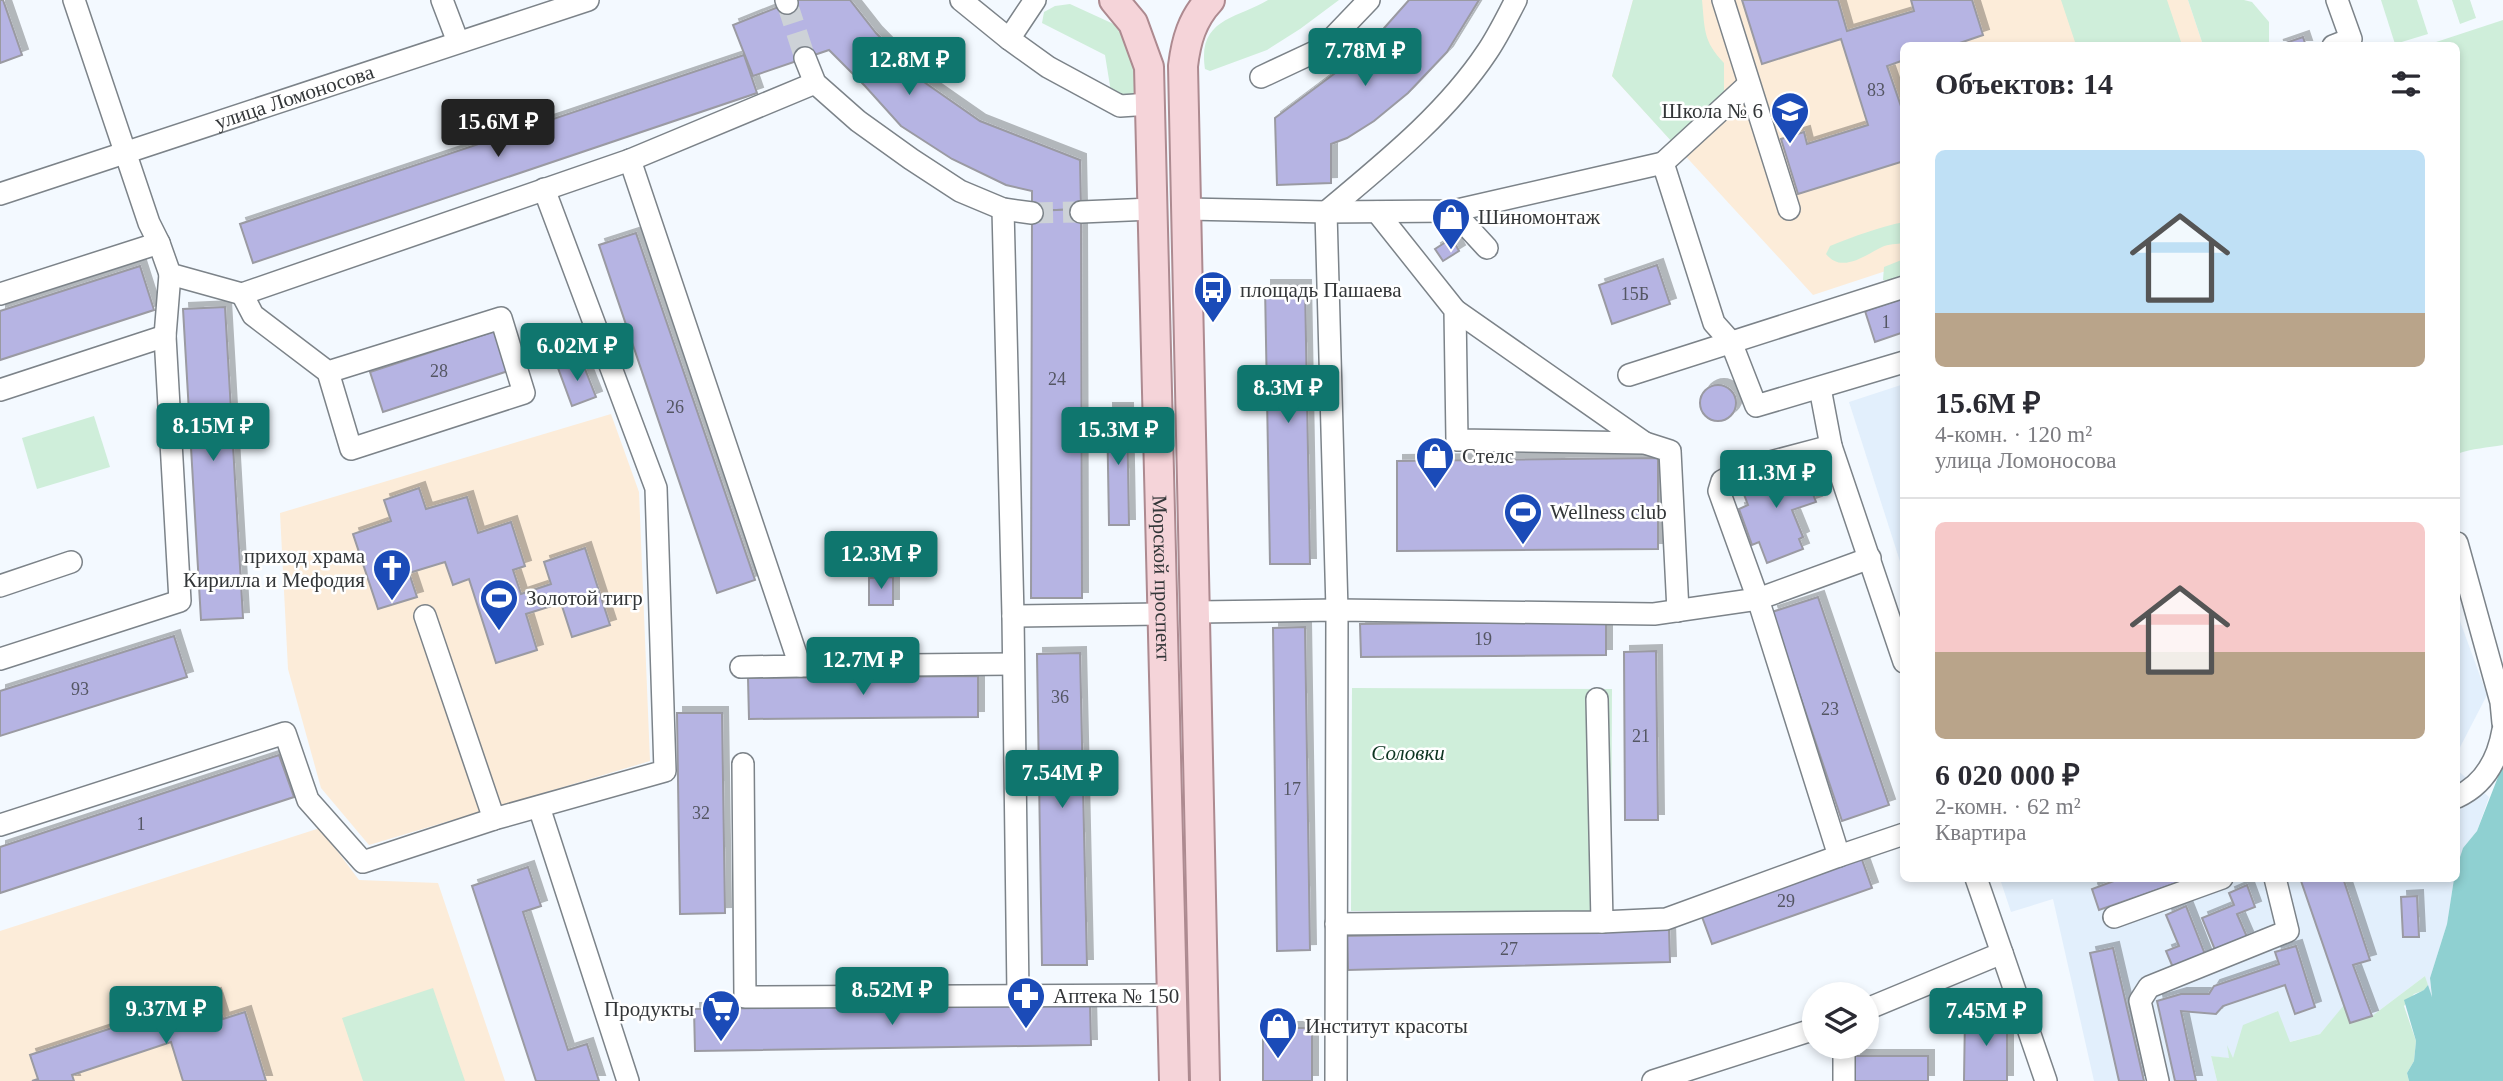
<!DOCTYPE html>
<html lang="ru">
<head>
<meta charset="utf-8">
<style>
  :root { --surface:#fff; --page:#f2f2f3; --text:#2b2b33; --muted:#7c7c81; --line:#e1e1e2; --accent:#0f766e }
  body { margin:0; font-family:Georgia,serif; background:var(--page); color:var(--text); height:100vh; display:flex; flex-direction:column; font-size:26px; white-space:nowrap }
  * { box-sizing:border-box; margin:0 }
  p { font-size:23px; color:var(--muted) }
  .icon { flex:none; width:38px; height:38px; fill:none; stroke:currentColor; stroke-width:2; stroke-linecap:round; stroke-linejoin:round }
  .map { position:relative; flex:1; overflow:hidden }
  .sheet { position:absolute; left:1900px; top:42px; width:560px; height:840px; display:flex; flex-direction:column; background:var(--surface); border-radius:10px; box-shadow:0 4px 10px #0003 }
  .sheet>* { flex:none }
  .tools { position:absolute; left:1802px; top:982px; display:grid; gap:14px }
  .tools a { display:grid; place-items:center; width:77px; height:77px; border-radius:50%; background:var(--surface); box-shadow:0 4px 10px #0003; font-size:35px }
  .price { position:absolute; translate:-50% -60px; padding:0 16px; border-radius:7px; background:var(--accent); color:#fff; font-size:23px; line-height:46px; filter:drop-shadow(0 2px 4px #0008) }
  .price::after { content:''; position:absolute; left:50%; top:42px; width:21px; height:16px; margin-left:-10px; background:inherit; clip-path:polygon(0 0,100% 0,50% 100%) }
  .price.on { background:#222; color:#fff }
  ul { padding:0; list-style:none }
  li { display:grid; align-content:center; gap:14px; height:371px; padding:0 35px }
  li+li { border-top:2px solid var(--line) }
  li span { display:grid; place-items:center; height:217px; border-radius:10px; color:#555 }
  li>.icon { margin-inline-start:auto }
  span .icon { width:126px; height:126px; fill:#fffc; stroke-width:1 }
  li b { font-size:30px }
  h2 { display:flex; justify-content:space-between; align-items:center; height:84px; padding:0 35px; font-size:30px }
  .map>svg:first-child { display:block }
  .built { fill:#e2effc }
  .education { fill:#fcecd9 }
  .green { fill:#cfeeda }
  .water { fill:#8fd0d1 }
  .building { fill:#b6b4e3; stroke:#9a9aa2; stroke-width:2; filter:url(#shadow) }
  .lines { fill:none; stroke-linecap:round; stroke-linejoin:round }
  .minor-tunnel { stroke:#cdd2d7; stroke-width:21; stroke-dasharray:21 10; stroke-linecap:butt }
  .minor-casing { stroke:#7c8389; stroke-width:24 }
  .major-casing { stroke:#ad8a90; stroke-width:32 }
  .minor { stroke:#fff; stroke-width:21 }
  .major { stroke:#f5d4d9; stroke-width:28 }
  .labels { text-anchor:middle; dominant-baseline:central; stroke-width:5; stroke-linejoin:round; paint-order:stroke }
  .number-label { font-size:18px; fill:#545663 }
  .street-label { font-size:21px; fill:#333638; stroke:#fff }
  .poi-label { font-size:21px; fill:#333638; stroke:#fff; text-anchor:start }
  .park-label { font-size:21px; font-style:italic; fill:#0c3420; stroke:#fff }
</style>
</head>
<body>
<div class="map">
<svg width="2503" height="1081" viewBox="0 0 2503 1081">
  <defs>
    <filter id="shadow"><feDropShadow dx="6" dy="-6" stdDeviation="0" flood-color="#0004"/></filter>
  </defs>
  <rect width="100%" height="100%" fill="#f3f9ff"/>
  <g class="built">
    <polygon points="1904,384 1904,574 1849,402"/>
    <polygon points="2457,613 2487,695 2457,753"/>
    <polygon points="2457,770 2489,797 2477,831 2463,848 2457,866"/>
    <polygon points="2000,879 2454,879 2447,924 2430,978 2432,1000 2425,976 2372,1016 2350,1023 2344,1006 2320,1034 2289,1042 2277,1011 2233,1059 2211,1056 2217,1081 2094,1081 2053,899 2011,912"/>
  </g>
  <g class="education">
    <polygon points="1633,0 2188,0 2203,45 1904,46 1904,265 1813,295 1612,76"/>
    <polygon points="611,414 639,492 650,761 369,845 321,788 288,669 280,513"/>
    <polygon points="320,828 359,880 438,883 505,1081 0,1081 0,931"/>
  </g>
  <g class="green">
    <path d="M 1268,0 L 1339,0 L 1300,29 L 1267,50 L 1210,71 L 1205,69 C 1197,18 1237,19 1268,0 Z"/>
    <path d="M 1633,0 L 1702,0 C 1705,30 1703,41 1724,63 L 1724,91 L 1722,98 L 1673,143 L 1612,76 Z"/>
    <polygon points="2061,0 2167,0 2182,45 2076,45"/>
    <polygon points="2188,0 2244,0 2252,2 2269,22 2269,45 2203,45"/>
    <polygon points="2381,0 2417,0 2428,34 2395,44"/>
    <polygon points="2452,0 2470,0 2476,18 2460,24"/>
    <polygon points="1070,4 1118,26 1133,40 1139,93 1126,100 1111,92 1105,55 1042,23 1044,12 1055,6"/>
    <path d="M 2503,20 L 2503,445 C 2487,448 2473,448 2457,454 L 2457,46 L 2427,45 Z"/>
    <path d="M 1904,222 L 1904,243 C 1897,244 1888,244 1882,247 C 1865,255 1842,274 1826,254 L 1830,246 C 1855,236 1879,227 1904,222 Z"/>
    <polygon points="1904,259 1904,285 1883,280 1884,267"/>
    <polygon points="94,416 110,467 37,489 22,438"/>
    <polygon points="1352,688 1612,689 1611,912 1351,911"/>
    <polygon points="2425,976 2428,985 2425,990 2414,994 2404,1006 2416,1041 2414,1061 2407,1073 2409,1081 2217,1081 2211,1056 2229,1058 2227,1045 2233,1058 2243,1025 2278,1011 2290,1042 2320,1034 2344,1005 2350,1022 2372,1016"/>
    <polygon points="433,988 465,1081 363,1081 342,1018"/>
  </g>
  <polygon class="water" points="2503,764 2503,1081 2409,1081 2407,1073 2414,1061 2416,1041 2404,1000 2424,990 2428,985 2432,997 2430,978 2447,924 2454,879 2457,878 2457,866 2463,848 2477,831"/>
  <g class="building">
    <polygon points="0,0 3,0 22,55 0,63"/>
    <polygon points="796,0 850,0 876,33 924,82 980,121 1080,160 1081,209 1032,211 1032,191 1006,185 952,159 901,126 865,86 829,50 753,76 733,25"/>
    <polygon points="1409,0 1479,0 1447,52 1408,93 1374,121 1347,138 1331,144 1331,183 1277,185 1275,118 1362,53"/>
    <polygon points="1742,0 1838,0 1847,31 1914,11 1911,0 1972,0 1983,35 1951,46 1904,46 1904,60 1887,66 1904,115 1904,161 1798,194 1781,139 1804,132 1807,144 1868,125 1841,39 1762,64"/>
    <polygon points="2303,37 2306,46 2277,46"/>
    <polygon points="744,55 757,93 253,263 240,224"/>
    <polygon points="1081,209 1082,598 1031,598 1032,211"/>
    <polygon points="636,233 755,580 717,593 599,245"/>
    <polygon points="1452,238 1459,251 1443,261 1435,249"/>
    <polygon points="1657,265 1670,304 1612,324 1599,285"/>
    <polygon points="140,266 154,310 0,360 0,311"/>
    <polygon points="1265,286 1305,286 1310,564 1270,564"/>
    <polygon points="1904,298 1904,332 1875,342 1865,311"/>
    <polygon points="225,307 243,618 201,620 183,309"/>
    <polygon points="495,331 508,371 383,412 370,372"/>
    <polygon points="581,359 596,397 572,406 558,368"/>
    <circle cx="1718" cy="403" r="18"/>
    <polygon points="1107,409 1127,409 1129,525 1109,525"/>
    <polygon points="1658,458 1658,549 1397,551 1397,461"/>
    <polygon points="1780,465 1783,473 1802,466 1816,502 1792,510 1803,537 1799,539 1803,549 1767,563 1759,542 1752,545 1739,509 1748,505 1740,484"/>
    <polygon points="419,488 426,509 467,497 478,533 511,522 525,566 513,570 521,594 551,584 544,562 585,548 610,625 572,637 561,603 526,614 537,650 496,663 469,579 453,585 445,562 409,573 417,597 378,609 353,534 391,521 384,500"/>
    <polygon points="893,577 893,605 869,605 869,578"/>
    <polygon points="1818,597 1889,805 1842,821 1772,612"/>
    <polygon points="1606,621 1606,655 1361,657 1360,624"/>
    <polygon points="1305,627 1310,950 1277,951 1273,628"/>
    <polygon points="174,636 187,677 0,736 0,691"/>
    <polygon points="1656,651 1658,820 1625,820 1624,652"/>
    <polygon points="1080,653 1087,965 1042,965 1037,654"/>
    <polygon points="978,676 978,717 749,719 748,678"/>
    <polygon points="677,713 722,713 725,913 680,914"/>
    <polygon points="279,755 294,797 0,893 0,847"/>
    <polygon points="1861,857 1872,888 1712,944 1701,914"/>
    <polygon points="528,867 541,906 523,912 568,1050 587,1044 599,1081 536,1081 472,886"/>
    <polygon points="2122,878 2191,878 2099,910 2092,889"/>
    <polygon points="2300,878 2343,878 2370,960 2353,965 2372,1016 2350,1023"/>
    <polygon points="2247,885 2255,907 2237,914 2247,937 2215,950 2202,918 2234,905 2229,893"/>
    <polygon points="2417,896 2419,937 2403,937 2401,897"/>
    <polygon points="2186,906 2206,957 2174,970 2166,951 2179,946 2166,915"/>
    <polygon points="1669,929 1670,962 1348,970 1347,936"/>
    <polygon points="2296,946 2315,1007 2295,1014 2285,985 2223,1006 2216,1014 2181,1011 2196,1081 2175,1081 2157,1001 2181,994 2209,994 2214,986 2279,964 2275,952"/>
    <polygon points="2113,948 2144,1081 2119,1081 2090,953"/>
    <polygon points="215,994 223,1019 245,1012 266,1081 183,1081 171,1042 72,1075 74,1081 32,1081 38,1079 30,1055"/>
    <polygon points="1090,1004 1091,1045 695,1051 694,1009"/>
    <polygon points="1965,1014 2007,1015 2007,1081 1964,1081"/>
    <rect x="1263" y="1028" width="49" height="53"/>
    <rect x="1855" y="1056" width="73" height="25"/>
  </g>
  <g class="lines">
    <g class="minor-tunnel">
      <polyline points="787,3 805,58"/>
      <polyline points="1032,213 1081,212"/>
    </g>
    <defs>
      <g id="minor">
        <polyline points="74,0 149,223 159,243 170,274 242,294 630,160 815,83"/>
        <polyline points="442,0 458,42"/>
        <polyline points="786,0 787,3"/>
        <polyline points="961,0 1009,39 1048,67 1120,106 1150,104"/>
        <polyline points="1723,0 1789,209"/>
        <polyline points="1009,39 1035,0"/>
        <polyline points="2333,46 2351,39 2337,0"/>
        <polyline points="805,58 815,83 858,121 911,159 960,191 1003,209 1032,213"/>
        <polyline points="1261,77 1323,48 1369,0"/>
        <polyline points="630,160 800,666 741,667"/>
        <polyline points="1663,163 1749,84"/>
        <path id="s1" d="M 0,194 L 588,0"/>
        <polyline points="1003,209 1013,616 1018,995"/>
        <polyline points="1187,209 1326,212 1453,211 1663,163 1714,323 1731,342 1756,406 1904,362"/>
        <polyline points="1453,211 1487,248"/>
        <polyline points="1081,212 1152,209"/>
        <polyline points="1377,212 1455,310 1457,440 1645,443 1670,451 1678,611"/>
        <polyline points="0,294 159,243"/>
        <polyline points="242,294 253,315 328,372 501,318 524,393 351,449 328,372"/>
        <polyline points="1455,310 1645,443"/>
        <polyline points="1629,375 1904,287"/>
        <polyline points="1820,388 1831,446 1904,662"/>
        <polyline points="0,390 165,336"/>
        <polyline points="2457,543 2501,702 2503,723"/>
        <polyline points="0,586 71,562"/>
        <polyline points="1197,612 1337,610 1654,614 1758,599 1870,558"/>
        <polyline points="425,616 494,819"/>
        <polyline points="1013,616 1161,614"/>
        <polyline points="0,659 180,601 165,336 170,274"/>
        <polyline points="800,666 1013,664"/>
        <polyline points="743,764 745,997 1172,995"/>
        <path d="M 2457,797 C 2485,784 2498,759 2503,730"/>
        <polyline points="539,807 628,1081"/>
        <polyline points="0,825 285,733 308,800 363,862 494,819 665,771 656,488 544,189"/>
        <polyline points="1839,856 1904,834"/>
        <polyline points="2114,917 2222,878"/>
        <polyline points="1602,922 1666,919 1839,856 1758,599 1719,491 1722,481 1744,469 1831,446"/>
        <polyline points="1336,924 1602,922 1597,699"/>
        <polyline points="2002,953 2046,1081"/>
        <polyline points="1867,1009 2002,953 1976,878"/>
        <path d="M 1336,1081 L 1337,610 L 1326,212 C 1383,164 1445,115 1487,52 C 1498,36 1507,17 1516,0"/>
        <polyline points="1653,1081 1815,1029"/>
        <polyline points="1844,1081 1844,1046"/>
        <polyline points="2158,1081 2140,1001 2149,987 2288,931 2275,878"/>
      </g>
      <g id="major">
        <path id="s2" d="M 1114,0 L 1133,23 L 1149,67 L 1174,1081"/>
        <path d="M 1205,1081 L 1183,66 C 1186,41 1192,19 1210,0"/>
      </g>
    </defs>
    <use href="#minor" class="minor-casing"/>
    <use href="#major" class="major-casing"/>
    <use href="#minor" class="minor"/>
    <use href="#major" class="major"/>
  </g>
  <defs>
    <symbol id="school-pin" viewBox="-11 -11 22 30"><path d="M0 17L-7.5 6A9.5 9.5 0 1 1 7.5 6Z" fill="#1b4bb8" stroke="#fff"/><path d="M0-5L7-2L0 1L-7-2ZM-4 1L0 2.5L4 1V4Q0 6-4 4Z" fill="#fff"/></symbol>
    <symbol id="shop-pin" viewBox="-11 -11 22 30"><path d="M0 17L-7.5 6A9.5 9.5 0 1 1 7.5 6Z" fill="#1b4bb8" stroke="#fff"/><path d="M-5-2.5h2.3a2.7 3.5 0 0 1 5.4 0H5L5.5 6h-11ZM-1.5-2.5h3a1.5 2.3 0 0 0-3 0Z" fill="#fff"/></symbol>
    <symbol id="bus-pin" viewBox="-11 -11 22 30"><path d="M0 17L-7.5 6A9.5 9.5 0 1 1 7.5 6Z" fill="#1b4bb8" stroke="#fff"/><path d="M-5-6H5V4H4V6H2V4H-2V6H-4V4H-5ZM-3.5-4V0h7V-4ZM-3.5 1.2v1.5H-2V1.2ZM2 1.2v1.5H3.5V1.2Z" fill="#fff"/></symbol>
    <symbol id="stadium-pin" viewBox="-11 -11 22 30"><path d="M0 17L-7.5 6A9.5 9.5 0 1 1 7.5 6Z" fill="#1b4bb8" stroke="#fff"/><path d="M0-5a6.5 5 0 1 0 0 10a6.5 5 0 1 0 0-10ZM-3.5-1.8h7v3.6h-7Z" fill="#fff"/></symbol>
    <symbol id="church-pin" viewBox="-11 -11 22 30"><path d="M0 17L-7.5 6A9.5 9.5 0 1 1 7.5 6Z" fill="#1b4bb8" stroke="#fff"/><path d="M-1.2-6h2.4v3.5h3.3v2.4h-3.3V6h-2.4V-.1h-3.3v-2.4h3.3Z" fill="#fff"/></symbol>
    <symbol id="pharmacy-pin" viewBox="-11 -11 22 30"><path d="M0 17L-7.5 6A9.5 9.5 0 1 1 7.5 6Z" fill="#1b4bb8" stroke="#fff"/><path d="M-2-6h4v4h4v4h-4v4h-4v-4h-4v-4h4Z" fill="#fff"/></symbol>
    <symbol id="supermarket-pin" viewBox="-11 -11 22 30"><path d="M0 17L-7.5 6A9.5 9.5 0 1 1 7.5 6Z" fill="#1b4bb8" stroke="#fff"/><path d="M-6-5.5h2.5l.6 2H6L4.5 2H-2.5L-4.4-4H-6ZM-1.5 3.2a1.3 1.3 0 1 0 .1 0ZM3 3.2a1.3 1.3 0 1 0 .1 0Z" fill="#fff"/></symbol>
  </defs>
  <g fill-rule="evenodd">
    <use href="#school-pin" x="1768" y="89" width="44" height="60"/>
    <use href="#shop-pin" x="1429" y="195" width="44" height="60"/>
    <use href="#bus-pin" x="1191" y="268" width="44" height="60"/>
    <use href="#shop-pin" x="1413" y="434" width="44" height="60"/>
    <use href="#stadium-pin" x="1501" y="490" width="44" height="60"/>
    <use href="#church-pin" x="370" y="546" width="44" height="60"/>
    <use href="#stadium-pin" x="477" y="576" width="44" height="60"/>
    <use href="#pharmacy-pin" x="1004" y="974" width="44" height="60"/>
    <use href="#supermarket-pin" x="699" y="987" width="44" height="60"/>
    <use href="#shop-pin" x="1256" y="1004" width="44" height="60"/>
  </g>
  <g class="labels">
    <g class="number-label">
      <text x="1876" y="90">83</text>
      <text x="1635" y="294">15Б</text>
      <text x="1886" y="322">1</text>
      <text x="439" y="371">28</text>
      <text x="1057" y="379">24</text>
      <text x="675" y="407">26</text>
      <text x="1483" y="639">19</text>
      <text x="80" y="689">93</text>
      <text x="1060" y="697">36</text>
      <text x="1830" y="709">23</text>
      <text x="1641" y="736">21</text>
      <text x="1292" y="789">17</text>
      <text x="701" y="813">32</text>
      <text x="141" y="824">1</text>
      <text x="1786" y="901">29</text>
      <text x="1509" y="949">27</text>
    </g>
    <g class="street-label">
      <text stroke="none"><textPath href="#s1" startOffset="310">улица Ломоносова</textPath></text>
      <text stroke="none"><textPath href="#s2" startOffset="588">Морской проспект</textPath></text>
    </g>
    <g class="poi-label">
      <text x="1763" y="111" text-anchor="end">Школа № 6</text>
      <text x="1478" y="217">Шиномонтаж</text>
      <text x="1240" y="290">площадь Пашаева</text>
      <text x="1462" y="456">Стелс</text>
      <text x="1550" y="512">Wellness club</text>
      <text x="365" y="556" text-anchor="end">приход храма<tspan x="365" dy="24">Кирилла и Мефодия</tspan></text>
      <text x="526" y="598">Золотой тигр</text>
      <text x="1053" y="996">Аптека № 150</text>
      <text x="694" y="1009" text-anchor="end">Продукты</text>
      <text x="1305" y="1026">Институт красоты</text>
    </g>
    <g class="park-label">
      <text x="1408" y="753">Соловки</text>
    </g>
  </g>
</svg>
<div class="tools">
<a><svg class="icon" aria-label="layers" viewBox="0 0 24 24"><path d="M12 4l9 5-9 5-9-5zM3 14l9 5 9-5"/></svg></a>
</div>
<b class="price" style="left:1365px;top:88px">7.78M ₽</b>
<b class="price" style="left:909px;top:97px">12.8M ₽</b>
<b class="price on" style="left:498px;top:159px">15.6M ₽</b>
<b class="price" style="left:577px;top:383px">6.02M ₽</b>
<b class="price" style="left:1288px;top:425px">8.3M ₽</b>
<b class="price" style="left:213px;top:463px">8.15M ₽</b>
<b class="price" style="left:1118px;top:467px">15.3M ₽</b>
<b class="price" style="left:1776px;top:510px">11.3M ₽</b>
<b class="price" style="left:881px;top:591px">12.3M ₽</b>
<b class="price" style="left:863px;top:697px">12.7M ₽</b>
<b class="price" style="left:1062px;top:810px">7.54M ₽</b>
<b class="price" style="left:892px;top:1027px">8.52M ₽</b>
<b class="price" style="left:166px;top:1046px">9.37M ₽</b>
<b class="price" style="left:1986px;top:1048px">7.45M ₽</b>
<section class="sheet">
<h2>Объектов: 14<svg class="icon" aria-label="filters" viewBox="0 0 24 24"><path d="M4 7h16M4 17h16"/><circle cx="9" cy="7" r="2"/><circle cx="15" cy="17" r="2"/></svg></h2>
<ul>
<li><span style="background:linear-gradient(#bfe0f5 75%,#b9a48a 0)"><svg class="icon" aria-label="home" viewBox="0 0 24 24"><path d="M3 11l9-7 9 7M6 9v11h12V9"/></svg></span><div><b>15.6M ₽</b><p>4-комн. · 120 m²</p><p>улица Ломоносова</p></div></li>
<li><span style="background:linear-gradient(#f6c9c9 60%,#b9a48a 0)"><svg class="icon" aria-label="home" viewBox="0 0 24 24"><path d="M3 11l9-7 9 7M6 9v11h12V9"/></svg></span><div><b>6 020 000 ₽</b><p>2-комн. · 62 m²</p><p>Квартира</p></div></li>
</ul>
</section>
</div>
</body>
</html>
